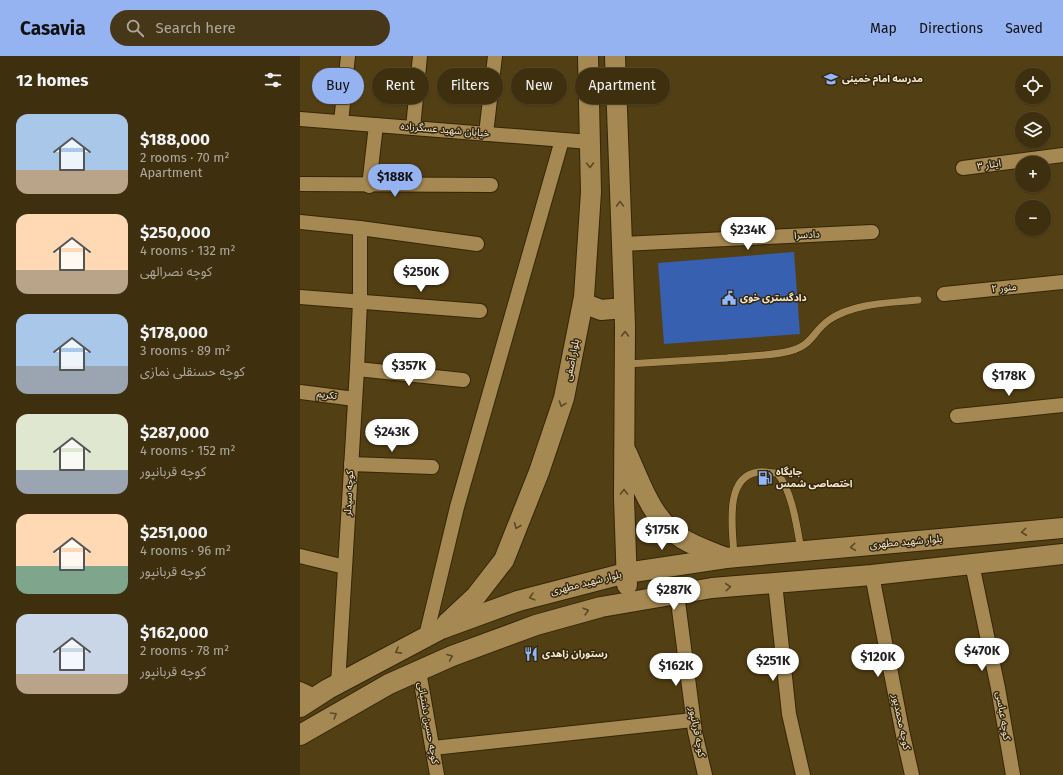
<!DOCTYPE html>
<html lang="en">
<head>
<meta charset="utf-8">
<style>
  :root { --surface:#3e2f0f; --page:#453718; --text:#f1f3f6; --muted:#ada99e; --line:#574a2f; --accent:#95b2f1 }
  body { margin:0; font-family:"Fira Sans","Noto Sans Arabic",sans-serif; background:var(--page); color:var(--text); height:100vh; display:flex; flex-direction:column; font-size:15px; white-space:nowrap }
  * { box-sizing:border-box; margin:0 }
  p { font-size:13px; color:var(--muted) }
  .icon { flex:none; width:22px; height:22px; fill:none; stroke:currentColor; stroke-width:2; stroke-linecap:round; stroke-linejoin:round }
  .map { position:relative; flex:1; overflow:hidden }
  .sheet { display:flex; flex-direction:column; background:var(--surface); width:300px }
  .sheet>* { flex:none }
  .top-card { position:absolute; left:12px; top:12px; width:380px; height:36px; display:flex; gap:8px }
  .tools { position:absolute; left:715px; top:12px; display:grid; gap:8px }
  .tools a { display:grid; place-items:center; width:36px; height:36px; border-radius:50%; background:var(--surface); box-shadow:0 1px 3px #0004,0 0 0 1px var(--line); font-size:20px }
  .price { position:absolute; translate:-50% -34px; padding:0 9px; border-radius:14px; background:#fff; color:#222; font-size:13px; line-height:26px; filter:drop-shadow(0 1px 2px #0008) }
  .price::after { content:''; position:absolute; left:50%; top:24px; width:12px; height:9px; margin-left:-6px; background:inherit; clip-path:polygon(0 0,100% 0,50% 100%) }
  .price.selected { background:var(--accent); color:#111 }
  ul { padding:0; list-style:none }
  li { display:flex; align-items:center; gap:12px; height:100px; padding:0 16px }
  li span { display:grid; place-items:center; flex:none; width:112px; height:80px; border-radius:12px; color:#555 }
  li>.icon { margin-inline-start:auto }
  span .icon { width:48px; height:48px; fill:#fffc; stroke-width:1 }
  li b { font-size:17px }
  h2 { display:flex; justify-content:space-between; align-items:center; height:48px; padding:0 16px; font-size:17px }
  .chip { padding:0 14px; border-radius:18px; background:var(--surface); box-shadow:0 1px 3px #0004,0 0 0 1px var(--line); font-size:14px; line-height:36px }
  .chip.selected { background:var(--accent); color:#111 }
  header { display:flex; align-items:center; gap:24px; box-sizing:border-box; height:56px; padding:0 20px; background:var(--accent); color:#111 }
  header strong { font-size:19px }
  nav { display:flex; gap:22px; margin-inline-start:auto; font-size:14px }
  .search { width:280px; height:36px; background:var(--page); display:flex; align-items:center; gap:10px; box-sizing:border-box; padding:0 14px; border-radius:22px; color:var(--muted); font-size:15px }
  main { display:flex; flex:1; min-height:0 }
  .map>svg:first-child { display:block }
  .building { fill:#3860b0 }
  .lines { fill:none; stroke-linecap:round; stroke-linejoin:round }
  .service-casing { stroke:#342608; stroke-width:8 }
  .minor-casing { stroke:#342608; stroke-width:16 }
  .secondary-casing { stroke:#342608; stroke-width:22 }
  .service { stroke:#a68952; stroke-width:7 }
  .minor { stroke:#a68952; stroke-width:14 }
  .secondary { stroke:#a68952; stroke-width:20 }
  .oneway { stroke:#5b4927 }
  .labels { text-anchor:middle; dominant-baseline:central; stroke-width:3; stroke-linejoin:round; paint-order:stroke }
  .poi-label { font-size:10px; font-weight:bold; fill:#faebcf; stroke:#332710; text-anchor:start }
  .street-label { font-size:10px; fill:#faebcf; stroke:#332710 }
</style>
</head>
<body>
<header>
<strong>Casavia</strong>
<div class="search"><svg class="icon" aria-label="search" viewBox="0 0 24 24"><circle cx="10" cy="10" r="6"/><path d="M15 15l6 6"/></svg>Search here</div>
<nav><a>Map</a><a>Directions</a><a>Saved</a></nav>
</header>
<main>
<section class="sheet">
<h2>12 homes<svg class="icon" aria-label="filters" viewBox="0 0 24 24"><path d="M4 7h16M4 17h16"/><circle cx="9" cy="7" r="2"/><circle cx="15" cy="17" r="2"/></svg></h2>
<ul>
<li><span style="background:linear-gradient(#a9c7e8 70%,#b9a48a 0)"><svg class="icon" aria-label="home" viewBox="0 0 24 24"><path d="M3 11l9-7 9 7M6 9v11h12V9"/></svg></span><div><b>$188,000</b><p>2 rooms · 70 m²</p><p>Apartment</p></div></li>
<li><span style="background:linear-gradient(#ffd9b3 70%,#b9a48a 0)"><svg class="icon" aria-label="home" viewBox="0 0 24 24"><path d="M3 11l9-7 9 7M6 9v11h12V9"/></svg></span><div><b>$250,000</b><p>4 rooms · 132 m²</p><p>کوچه نصرالهی</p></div></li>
<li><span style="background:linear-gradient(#a9c7e8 65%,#9aa5b1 0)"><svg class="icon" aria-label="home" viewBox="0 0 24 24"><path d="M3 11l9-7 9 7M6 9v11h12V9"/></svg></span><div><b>$178,000</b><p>3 rooms · 89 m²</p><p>کوچه حسنقلی نمازی</p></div></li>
<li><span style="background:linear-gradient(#dfe7d0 70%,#9aa5b1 0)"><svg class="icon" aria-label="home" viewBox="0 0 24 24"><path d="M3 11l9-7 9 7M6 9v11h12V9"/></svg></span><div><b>$287,000</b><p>4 rooms · 152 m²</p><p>کوچه قربانپور</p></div></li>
<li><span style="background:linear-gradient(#ffd9b3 65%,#7fa58c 0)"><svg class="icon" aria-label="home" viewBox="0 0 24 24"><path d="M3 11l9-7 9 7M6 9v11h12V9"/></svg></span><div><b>$251,000</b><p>4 rooms · 96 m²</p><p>کوچه قربانپور</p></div></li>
<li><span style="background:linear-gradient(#c9d6e8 75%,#b9a48a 0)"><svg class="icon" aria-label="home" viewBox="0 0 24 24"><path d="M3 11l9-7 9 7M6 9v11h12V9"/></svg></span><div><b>$162,000</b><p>2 rooms · 78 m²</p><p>کوچه قربانپور</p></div></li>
</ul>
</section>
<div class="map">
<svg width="763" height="719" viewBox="0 0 763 719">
  <rect width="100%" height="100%" fill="#533f14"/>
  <polygon class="building" points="494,196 500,278 364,288 358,207"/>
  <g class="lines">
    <defs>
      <g id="service">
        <path d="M 327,308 C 360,306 393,304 427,302 C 448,300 470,300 490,295 C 513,289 512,276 529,264 C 553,247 590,247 618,244"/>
        <path d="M 434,500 C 433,475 423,421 458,416 C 464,415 471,417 477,417 C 492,434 497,471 501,494"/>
      </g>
      <g id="minor">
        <polyline points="0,63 290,86"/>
        <polyline points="41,66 48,0"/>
        <polyline points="113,72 120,0"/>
        <polyline points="186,78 195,0"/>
        <polyline points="663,112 763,99"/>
        <polyline points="0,128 191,129"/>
        <polyline points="69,130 76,69"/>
        <polyline points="0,166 60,172 177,188"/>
        <polyline points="322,188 572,176"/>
        <polyline points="644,238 763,226"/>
        <polyline points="0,241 180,255"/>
        <polyline points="57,313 163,324"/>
        <polyline points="0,336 55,343"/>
        <polyline points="657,360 763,349"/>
        <polyline points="51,408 132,411"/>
        <polyline points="0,500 45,511"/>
        <polyline points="672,508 698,632 713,719"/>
        <polyline points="572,519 603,679 612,719"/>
        <polyline points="475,527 489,658 503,719"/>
        <polyline points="377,538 395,676 405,719"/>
        <polyline points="126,580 157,451 262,84"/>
        <polyline points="119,615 137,719"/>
        <polyline points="38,628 57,313 60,245 60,172"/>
        <polyline points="0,633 17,641"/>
        <polyline points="133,692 393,664"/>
      </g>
      <g id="secondary">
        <polyline points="315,0 325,269 324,442 327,529"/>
        <polyline points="283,247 301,254 324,252"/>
        <path d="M 327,397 C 341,428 352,465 383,483 C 396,491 412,496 426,502"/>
        <polyline points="147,567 176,540 204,504 239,416 264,342 284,241 291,136 288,0"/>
        <polyline points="0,651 28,633 141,573 218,545 326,517 426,502 763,472"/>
        <polyline points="0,679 89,628 152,600 236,569 301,551 412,532 572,519 763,498"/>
      </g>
    </defs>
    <use href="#service" class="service-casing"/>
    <use href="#minor" class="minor-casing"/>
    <use href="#secondary" class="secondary-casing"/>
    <use href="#service" class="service"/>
    <use href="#minor" class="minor"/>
    <use href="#secondary" class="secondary"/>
  </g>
  <defs><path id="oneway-chevron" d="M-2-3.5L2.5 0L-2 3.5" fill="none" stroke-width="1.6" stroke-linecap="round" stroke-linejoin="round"/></defs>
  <g class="oneway">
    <use href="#oneway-chevron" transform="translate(290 109) rotate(89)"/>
    <use href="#oneway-chevron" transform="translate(320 148) rotate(-91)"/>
    <use href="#oneway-chevron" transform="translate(325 278) rotate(-90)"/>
    <use href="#oneway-chevron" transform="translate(262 348) rotate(109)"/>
    <use href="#oneway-chevron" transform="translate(324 436) rotate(-90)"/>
    <use href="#oneway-chevron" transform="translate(217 470) rotate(112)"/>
    <use href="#oneway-chevron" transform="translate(724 476) rotate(174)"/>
    <use href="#oneway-chevron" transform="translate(553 491) rotate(175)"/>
    <use href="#oneway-chevron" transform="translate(428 531) rotate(-5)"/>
    <use href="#oneway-chevron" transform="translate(232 541) rotate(165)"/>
    <use href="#oneway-chevron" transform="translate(286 555) rotate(-16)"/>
    <use href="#oneway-chevron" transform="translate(98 595) rotate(152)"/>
    <use href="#oneway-chevron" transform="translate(150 601) rotate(-23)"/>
    <use href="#oneway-chevron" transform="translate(34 659) rotate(-31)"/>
  </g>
  <defs>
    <symbol id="school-bare" viewBox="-9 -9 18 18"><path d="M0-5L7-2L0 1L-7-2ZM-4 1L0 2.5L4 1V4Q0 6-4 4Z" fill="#92b7fd" stroke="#332710" stroke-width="2.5" paint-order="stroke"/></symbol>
    <symbol id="civic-bare" viewBox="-9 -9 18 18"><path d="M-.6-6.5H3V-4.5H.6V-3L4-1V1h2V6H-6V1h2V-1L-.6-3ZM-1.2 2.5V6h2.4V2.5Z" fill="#92b7fd" stroke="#332710" stroke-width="2.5" paint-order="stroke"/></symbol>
    <symbol id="fuel-bare" viewBox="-9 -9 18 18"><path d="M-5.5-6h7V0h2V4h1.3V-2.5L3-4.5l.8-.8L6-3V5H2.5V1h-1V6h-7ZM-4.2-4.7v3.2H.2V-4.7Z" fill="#92b7fd" stroke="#332710" stroke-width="2.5" paint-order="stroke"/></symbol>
    <symbol id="restaurant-bare" viewBox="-9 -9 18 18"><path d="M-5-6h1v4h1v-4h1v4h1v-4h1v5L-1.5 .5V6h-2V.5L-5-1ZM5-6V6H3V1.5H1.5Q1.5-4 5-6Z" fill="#92b7fd" stroke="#332710" stroke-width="2.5" paint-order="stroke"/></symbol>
  </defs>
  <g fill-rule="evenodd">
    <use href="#school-bare" x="521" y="13" width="20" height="20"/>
    <use href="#civic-bare" x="419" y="232" width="20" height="20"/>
    <use href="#fuel-bare" x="455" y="412" width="20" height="20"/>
    <use href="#restaurant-bare" x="221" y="588" width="20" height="20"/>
  </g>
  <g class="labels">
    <g class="poi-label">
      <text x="542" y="23">مدرسه امام خمینی</text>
      <text x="440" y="242">دادگستری خوی</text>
      <text x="476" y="416">جایگاه<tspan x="476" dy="12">اختصاصی شمس</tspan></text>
      <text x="242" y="598">رستوران زاهدی</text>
    </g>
    <g class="street-label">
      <text transform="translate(145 74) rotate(5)">خیابان شهید عسگرزاده</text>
      <text transform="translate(689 109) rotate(-8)">ایثار ۳</text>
      <text transform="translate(507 179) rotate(-3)">دادسرا</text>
      <text transform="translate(704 232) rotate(-6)">منور ۲</text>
      <text transform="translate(272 304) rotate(-79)">بلوار آصفی</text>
      <text transform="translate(27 339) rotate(7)">تکریم</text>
      <text transform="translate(49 437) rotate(-87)">کوچه سیدلر</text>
      <text transform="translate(606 486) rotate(-5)">بلوار شهید مطهری</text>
      <text transform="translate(286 527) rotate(-14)">بلوار شهید مطهری</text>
      <text transform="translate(703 660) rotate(81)">کوچه عباسی</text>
      <text transform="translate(601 666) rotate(78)">کوچه محمدپور</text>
      <text transform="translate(128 667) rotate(80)">کوچه حسین دشتبانی</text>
      <text transform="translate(397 676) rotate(79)">کوچه قربانپور</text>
    </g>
  </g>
</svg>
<div class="tools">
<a><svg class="icon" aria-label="locate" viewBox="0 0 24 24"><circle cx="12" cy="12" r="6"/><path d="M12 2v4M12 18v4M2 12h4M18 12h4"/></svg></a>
<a><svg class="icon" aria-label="layers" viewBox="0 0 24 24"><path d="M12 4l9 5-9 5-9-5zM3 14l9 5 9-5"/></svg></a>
<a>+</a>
<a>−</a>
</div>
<b class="price selected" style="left:95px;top:142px">$188K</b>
<b class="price" style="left:448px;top:195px">$234K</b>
<b class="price" style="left:121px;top:237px">$250K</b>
<b class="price" style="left:109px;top:331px">$357K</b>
<b class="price" style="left:709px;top:341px">$178K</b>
<b class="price" style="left:92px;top:397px">$243K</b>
<b class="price" style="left:362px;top:495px">$175K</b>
<b class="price" style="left:374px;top:555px">$287K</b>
<b class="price" style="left:682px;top:616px">$470K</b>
<b class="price" style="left:578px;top:622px">$120K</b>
<b class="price" style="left:473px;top:626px">$251K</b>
<b class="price" style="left:376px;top:631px">$162K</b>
<div class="top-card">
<a class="chip selected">Buy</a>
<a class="chip">Rent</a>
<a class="chip">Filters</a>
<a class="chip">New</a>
<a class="chip">Apartment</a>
</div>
</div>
</main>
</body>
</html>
